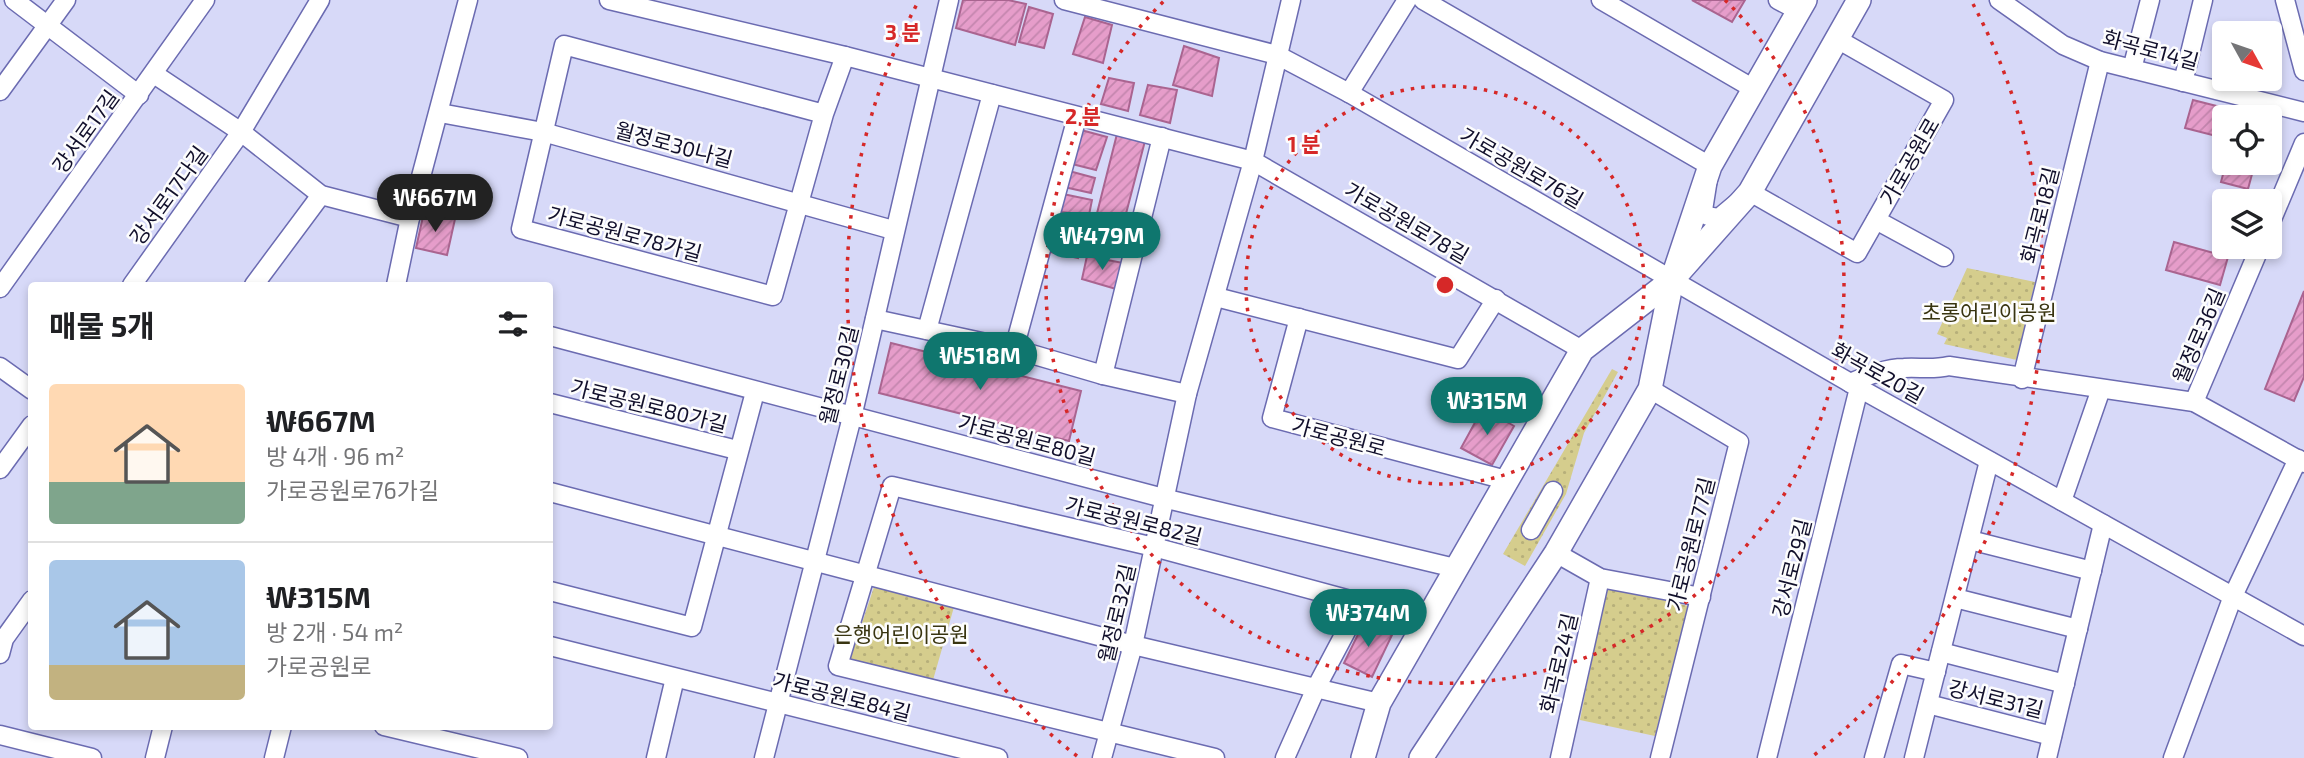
<!DOCTYPE html>
<html lang="ko">
<head>
<meta charset="utf-8">
<style>
  :root { --surface:#fff; --page:#f2f2f2; --text:#202124; --muted:#757577; --line:#e0e0e0; --accent:#0f766e }
  body { margin:0; font-family:"Exo 2","Noto Sans KR",sans-serif; background:var(--page); color:var(--text); height:100vh; display:flex; flex-direction:column; font-size:26px; white-space:nowrap }
  * { box-sizing:border-box; margin:0 }
  p { font-size:23px; color:var(--muted) }
  .icon { flex:none; width:38px; height:38px; fill:none; stroke:currentColor; stroke-width:2; stroke-linecap:round; stroke-linejoin:round }
  .map { position:relative; flex:1; overflow:hidden }
  .details { position:absolute; left:28px; top:282px; width:525px; height:448px; display:flex; flex-direction:column; background:var(--surface); border-radius:7px; box-shadow:0 4px 10px #0003 }
  .details>* { flex:none }
  .needle { width:46px; rotate:130deg }
  .controls { position:absolute; left:2212px; top:21px; display:grid; gap:14px }
  .controls a { display:grid; place-items:center; width:70px; height:70px; border-radius:7px; background:var(--surface); box-shadow:0 4px 10px #0003; font-size:35px }
  .price { position:absolute; translate:-50% -60px; padding:0 16px; border-radius:24px; background:var(--accent); color:#fff; font-size:23px; line-height:46px; filter:drop-shadow(0 2px 4px #0008) }
  .price::after { content:''; position:absolute; left:50%; top:42px; width:21px; height:16px; margin-left:-10px; background:inherit; clip-path:polygon(0 0,100% 0,50% 100%) }
  .price.active { background:#222; color:#fff }
  ul { padding:0; list-style:none }
  li { display:flex; align-items:center; gap:21px; height:175px; padding:0 21px }
  li+li { border-top:2px solid var(--line) }
  li span { display:grid; place-items:center; flex:none; width:196px; height:140px; border-radius:7px; color:#555 }
  li>.icon { margin-inline-start:auto }
  span .icon { width:84px; height:84px; fill:#fffc; stroke-width:1 }
  li b { font-size:30px }
  h2 { display:flex; justify-content:space-between; align-items:center; height:84px; padding:0 21px; font-size:30px }
  .map>svg:first-child { display:block }
  .grass { fill:url(#grass-dots) }
  .building { fill:url(#building-hatch); stroke:#aa6490; stroke-width:2 }
  .lines { fill:none; stroke-linecap:round; stroke-linejoin:round }
  .minor-casing { stroke:#6b6bb1; stroke-width:21 }
  .major-casing { stroke:#6b6bb1; stroke-width:26 }
  .minor { stroke:#fff; stroke-width:18 }
  .major { stroke:#fff; stroke-width:23 }
  .ring { fill:none; stroke:#d62828; stroke-width:3.5; stroke-dasharray:3.5 7 }
  .labels { text-anchor:middle; dominant-baseline:central; stroke-width:5; stroke-linejoin:round; paint-order:stroke }
  .street-label { font-size:21px; fill:#110f2b; stroke:#fdfdfd }
  .park-label { font-size:21px; fill:#383410; stroke:#fdfdfd }
  .centre { fill:#d62828; stroke:#fdfdfd; stroke-width:3.5 }
  .ring-label { font-size:21px; text-anchor:middle; font-weight:bold; fill:#d62828; stroke:#fdfdfd; stroke-width:5; stroke-linejoin:round; paint-order:stroke }
</style>
</head>
<body>
<div class="map">
<svg width="2304" height="758" viewBox="0 0 2304 758">
  <defs>
    <pattern id="grass-dots" width="8" height="8" patternUnits="userSpaceOnUse" patternTransform="scale(1.75)"><rect width="8" height="8" fill="#d5cd8d"/><path d="M2 2h.1M6 6h.1" fill="none" stroke="#b6af7a" stroke-width="1.8" stroke-linecap="round"/></pattern>
    <pattern id="building-hatch" width="6" height="6" patternUnits="userSpaceOnUse" patternTransform="scale(1.75)"><rect width="6" height="6" fill="#e69dca"/><path d="M-1 1l2-2M0 6l6-6M5 7l2-2" fill="none" stroke="#c486ae"/></pattern>
  </defs>
  <rect width="100%" height="100%" fill="#d7d9f8"/>
  <g class="grass">
    <polygon points="1967,268 2035,282 2017,360 1944,344 1947,338 1937,334"/>
    <polygon points="1612,369 1618,372 1584,433 1566,494 1525,566 1503,554"/>
    <polygon points="1606,586 1688,606 1655,736 1580,720"/>
    <polygon points="874,587 954,607 933,680 850,659"/>
  </g>
  <g class="building">
    <polygon points="963,0 1008,0 1026,4 1015,45 956,28"/>
    <polygon points="1692,0 1745,0 1732,22"/>
    <polygon points="1029,7 1053,14 1044,48 1019,42"/>
    <polygon points="1085,17 1112,25 1103,63 1073,54"/>
    <polygon points="1184,46 1219,58 1212,96 1173,85"/>
    <polygon points="1109,78 1134,83 1128,111 1101,104"/>
    <polygon points="1148,85 1177,90 1170,123 1140,115"/>
    <polygon points="2193,100 2260,117 2224,117 2224,138 2185,128"/>
    <polygon points="1081,130 1107,137 1096,170 1072,164"/>
    <polygon points="1117,134 1145,141 1117,248 1090,241"/>
    <polygon points="2226,163 2255,163 2248,189 2221,182"/>
    <polygon points="1069,171 1095,178 1091,193 1064,187"/>
    <polygon points="1063,194 1092,200 1089,215 1061,212"/>
    <polygon points="424,212 455,219 447,255 416,248"/>
    <polygon points="1059,215 1089,221 1083,236 1054,231"/>
    <polygon points="1051,235 1081,243 1078,258 1046,251"/>
    <polygon points="2174,242 2228,257 2220,285 2166,270"/>
    <polygon points="1087,256 1123,263 1116,289 1082,279"/>
    <polygon points="2304,291 2304,377 2294,401 2265,389"/>
    <polygon points="891,343 1081,391 1069,441 879,393"/>
    <polygon points="1483,408 1514,426 1492,465 1461,448"/>
    <polygon points="1364,622 1392,635 1372,677 1344,663"/>
  </g>
  <g class="lines">
    <defs>
      <g id="minor">
        <polyline points="14,0 139,95"/>
        <polyline points="609,0 845,56 1253,161 1582,350"/>
        <polyline points="1064,0 1277,55 1349,93 1859,388 2304,636"/>
        <polyline points="1423,0 1710,166 1703,210 1708,216 1719,218 1750,192 1857,253 1944,100 1837,39"/>
        <polyline points="1601,0 1754,89"/>
        <polyline points="1778,0 1799,11"/>
        <polyline points="1999,0 2063,45 2100,61 2304,112"/>
        <polyline points="2285,0 2304,71"/>
        <polyline points="2132,69 2150,0"/>
        <polyline points="154,74 241,132 321,195 410,218"/>
        <polyline points="2183,82 2203,0"/>
        <polyline points="0,91 66,0"/>
        <polyline points="1349,93 1407,0"/>
        <polyline points="440,113 543,132 893,230"/>
        <polyline points="824,114 564,45 521,229 773,296 824,114 845,56"/>
        <polyline points="1876,220 1944,257"/>
        <polyline points="2270,224 2304,143"/>
        <polyline points="132,285 241,132 320,0"/>
        <polyline points="254,285 321,195"/>
        <polyline points="396,285 410,218 468,0"/>
        <polyline points="0,288 205,0"/>
        <polyline points="1216,297 1458,359 1496,299"/>
        <polyline points="1299,318 1272,418 1506,480"/>
        <polyline points="875,319 1014,349 1103,375 1187,394"/>
        <polyline points="927,330 992,94"/>
        <polyline points="550,336 1167,499 1455,568"/>
        <polyline points="1014,349 1077,117"/>
        <polyline points="0,367 32,390"/>
        <polyline points="1103,375 1162,137"/>
        <polyline points="2022,379 2100,61"/>
        <path d="M 1850,383 C 1867,376 1886,368 1904,368 C 1920,367 1933,370 1949,366 L 2194,402 L 2304,463"/>
        <polyline points="1650,389 1739,442 1660,758"/>
        <polyline points="2194,402 2260,247"/>
        <polyline points="550,403 737,450"/>
        <polyline points="0,469 32,425"/>
        <polyline points="550,492 1133,645 1379,703"/>
        <polyline points="2062,501 2101,389"/>
        <polyline points="1531,530 1553,491"/>
        <polyline points="1970,540 2092,571"/>
        <polyline points="1556,553 1600,578 1701,597"/>
        <polyline points="550,591 692,627 755,392"/>
        <polyline points="1955,598 2078,629"/>
        <polyline points="550,646 998,758"/>
        <polyline points="1941,652 2065,684"/>
        <polyline points="0,654 4,639 32,600"/>
        <polyline points="1928,704 2052,736"/>
        <polyline points="384,726 518,758"/>
        <polyline points="0,735 92,758"/>
        <polyline points="155,758 163,726"/>
        <polyline points="274,758 282,726"/>
        <polyline points="656,758 675,678"/>
        <polyline points="764,758 852,417 949,0"/>
        <polyline points="1102,758 1133,645 1187,394 1253,161 1291,0"/>
        <polyline points="1215,758 838,666 892,486 1154,547 1361,603 1317,686 1285,758"/>
        <polyline points="1560,758 1600,578"/>
        <polyline points="1767,758 1859,388"/>
        <polyline points="1874,758 1901,664 1936,672"/>
        <polyline points="1914,758 1989,461"/>
        <polyline points="2047,758 2103,524"/>
        <polyline points="2173,758 2233,596 2298,459"/>
      </g>
      <g id="major">
        <polyline points="1363,758 1379,703 1582,350 1672,280 1710,166 1805,0"/>
        <polyline points="1421,758 1556,553 1650,389 1672,280 1750,192 1859,0"/>
      </g>
    </defs>
    <use href="#minor" class="minor-casing"/>
    <use href="#major" class="major-casing"/>
    <use href="#minor" class="minor"/>
    <use href="#major" class="major"/>
  </g>
  <g class="ring">
    <circle cx="1445" cy="285" r="199"/>
    <path d="M1725 0A399 399 0 1 1 1165 0"/>
    <path d="M1077 756A598 598 0 0 1 917 4M1973 4A598 598 0 0 1 1813 756"/>
  </g>
  <g class="labels">
    <g class="street-label">
      <text transform="translate(2151 49) rotate(15)">화곡로14길</text>
      <text transform="translate(85 131) rotate(-54)">강서로17길</text>
      <text transform="translate(674 144) rotate(15)">월정로30나길</text>
      <text transform="translate(1909 161) rotate(-60)">가로공원로</text>
      <text transform="translate(1522 167) rotate(30)">가로공원로76길</text>
      <text transform="translate(168 195) rotate(-54)">강서로17다길</text>
      <text transform="translate(2039 215) rotate(-76)">화곡로18길</text>
      <text transform="translate(1407 222) rotate(30)">가로공원로78길</text>
      <text transform="translate(625 233) rotate(15)">가로공원로78가길</text>
      <text transform="translate(2198 335) rotate(-67)">월정로36길</text>
      <text transform="translate(1878 372) rotate(29)">화곡로20길</text>
      <text transform="translate(838 375) rotate(-76)">월정로30길</text>
      <text transform="translate(649 405) rotate(14)">가로공원로80가길</text>
      <text transform="translate(1339 436) rotate(15)">가로공원로</text>
      <text transform="translate(1027 439) rotate(15)">가로공원로80길</text>
      <text transform="translate(1134 520) rotate(14)">가로공원로82길</text>
      <text transform="translate(1690 544) rotate(-76)">가로공원로77길</text>
      <text transform="translate(1791 568) rotate(-76)">강서로29길</text>
      <text transform="translate(1116 613) rotate(-77)">월정로32길</text>
      <text transform="translate(1558 663) rotate(-77)">화곡로24길</text>
      <text transform="translate(842 696) rotate(14)">가로공원로84길</text>
      <text transform="translate(1996 698) rotate(14)">강서로31길</text>
    </g>
    <g class="park-label">
      <text x="1989" y="311">초롱어린이공원</text>
      <text x="901" y="633">은행어린이공원</text>
    </g>
  </g>
  <circle cx="1445" cy="285" r="10" class="centre"/>
  <g class="ring-label">
    <text x="903" y="40">3 분</text>
    <text x="1083" y="124">2 분</text>
    <text x="1304" y="152">1 분</text>
  </g>
</svg>
<div class="controls">
<a><svg class="needle" viewBox="-14 -14 28 28"><path d="M0-13l5 13h-10z" fill="#e53935"/><path d="M0 13l5-13h-10z" fill="#757577"/></svg></a>
<a><svg class="icon" aria-label="locate" viewBox="0 0 24 24"><circle cx="12" cy="12" r="6"/><path d="M12 2v4M12 18v4M2 12h4M18 12h4"/></svg></a>
<a><svg class="icon" aria-label="layers" viewBox="0 0 24 24"><path d="M12 4l9 5-9 5-9-5zM3 14l9 5 9-5"/></svg></a>
</div>
<b class="price active" style="left:435px;top:234px">₩667M</b>
<b class="price" style="left:1102px;top:272px">₩479M</b>
<b class="price" style="left:980px;top:392px">₩518M</b>
<b class="price" style="left:1487px;top:437px">₩315M</b>
<b class="price" style="left:1368px;top:649px">₩374M</b>
<section class="details">
<h2>매물 5개<svg class="icon" aria-label="filters" viewBox="0 0 24 24"><path d="M4 7h16M4 17h16"/><circle cx="9" cy="7" r="2"/><circle cx="15" cy="17" r="2"/></svg></h2>
<ul>
<li><span style="background:linear-gradient(#ffd9b3 70%,#7fa58c 0)"><svg class="icon" aria-label="home" viewBox="0 0 24 24"><path d="M3 11l9-7 9 7M6 9v11h12V9"/></svg></span><div><b>₩667M</b><p>방 4개 · 96 m²</p><p>가로공원로76가길</p></div></li>
<li><span style="background:linear-gradient(#a9c7e8 75%,#c2b280 0)"><svg class="icon" aria-label="home" viewBox="0 0 24 24"><path d="M3 11l9-7 9 7M6 9v11h12V9"/></svg></span><div><b>₩315M</b><p>방 2개 · 54 m²</p><p>가로공원로</p></div></li>
</ul>
</section>
</div>
</body>
</html>
